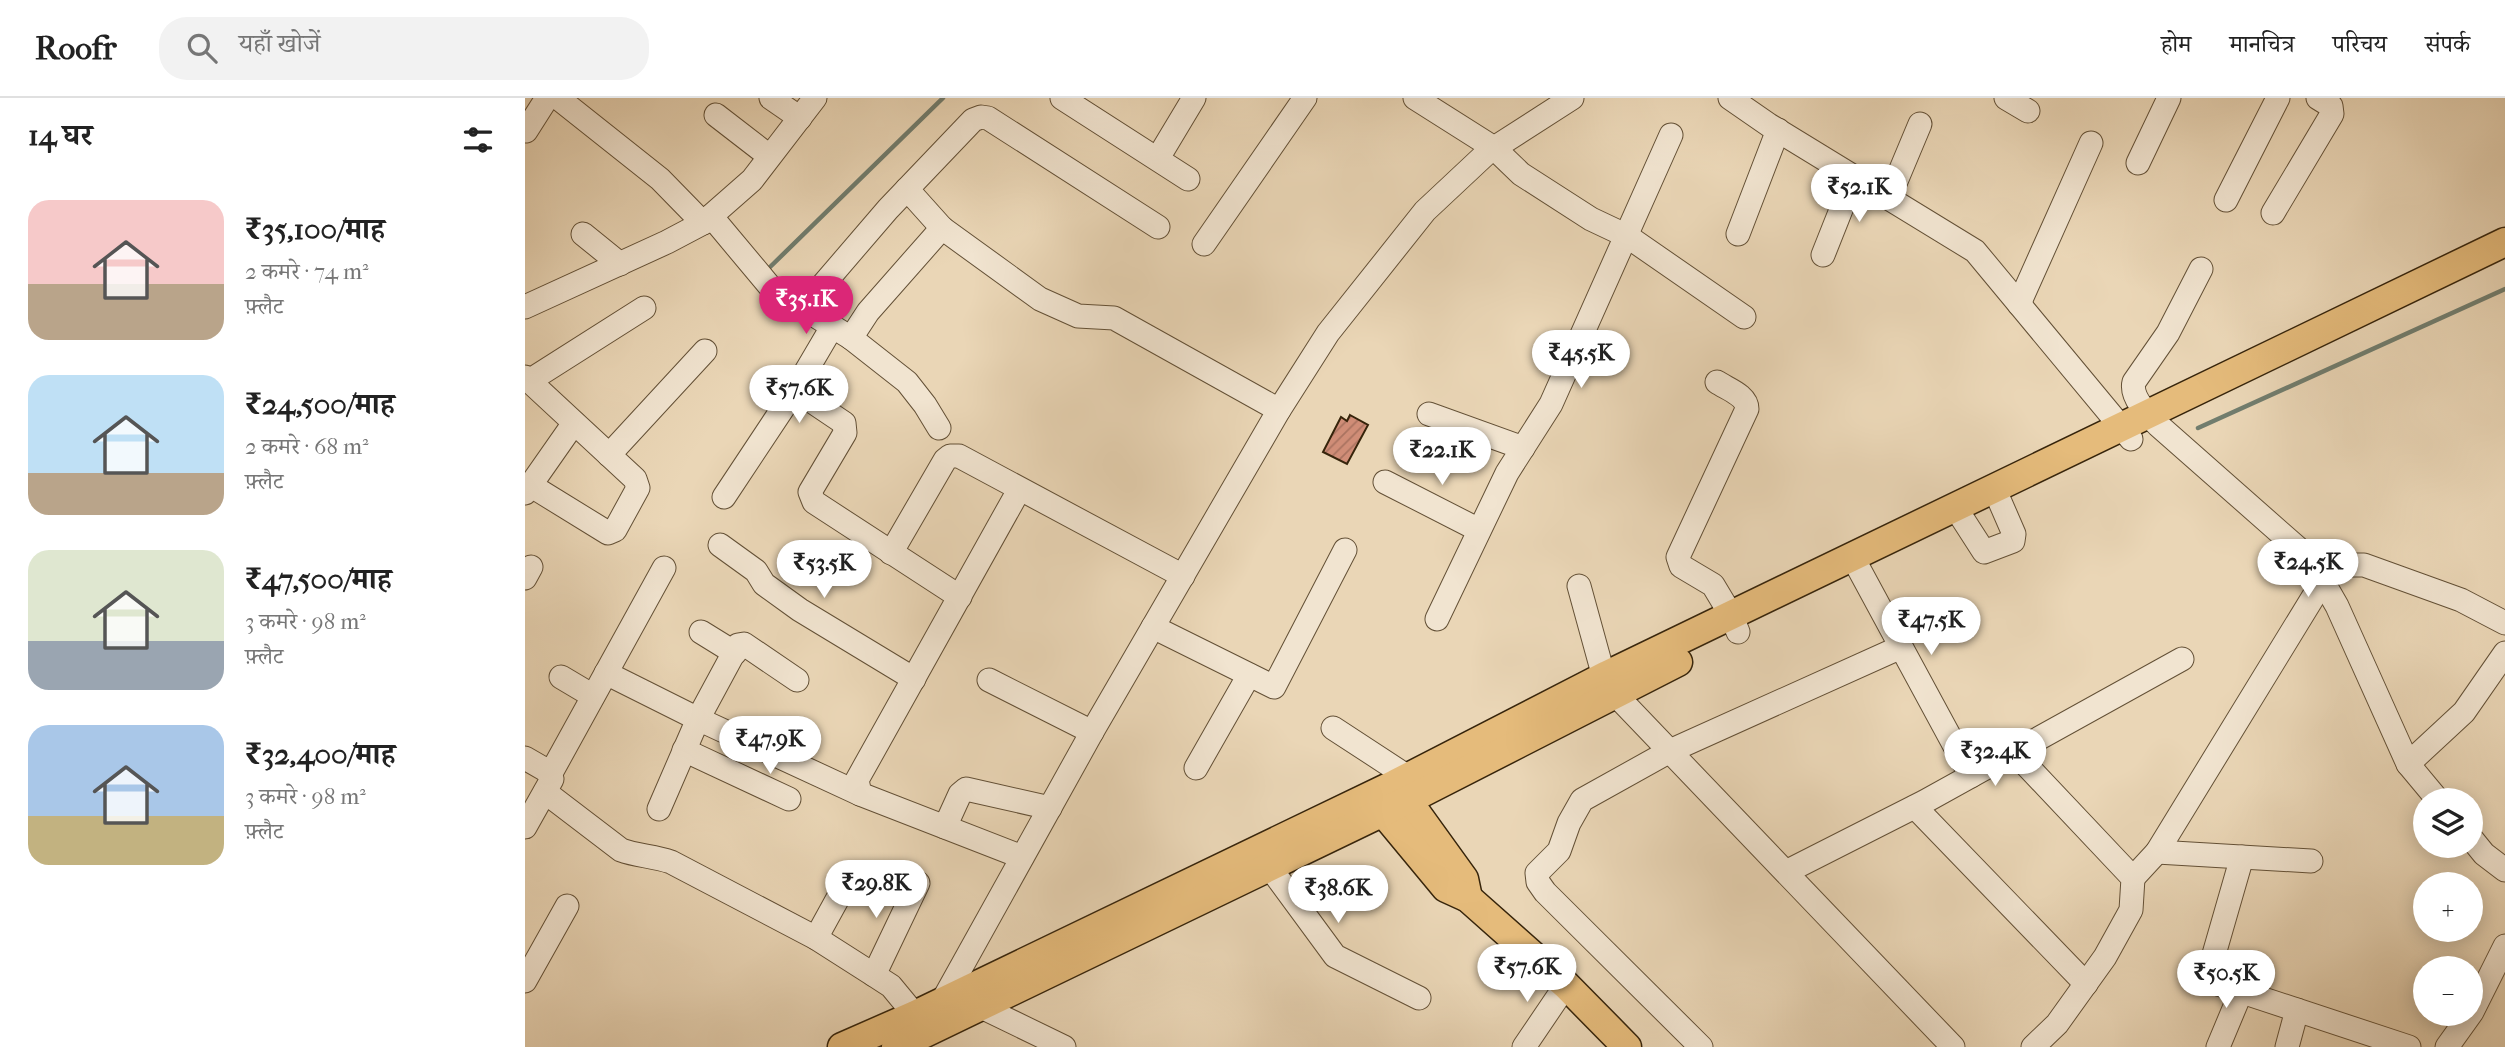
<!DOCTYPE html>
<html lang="hi">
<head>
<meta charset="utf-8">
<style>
  :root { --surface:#fff; --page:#f2f2f2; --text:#222; --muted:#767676; --line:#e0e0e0; --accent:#db2777 }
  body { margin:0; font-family:"IM FELL French Canon","Noto Serif Devanagari",serif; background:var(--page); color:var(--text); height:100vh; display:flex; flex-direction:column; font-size:26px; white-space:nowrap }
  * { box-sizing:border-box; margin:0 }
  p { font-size:23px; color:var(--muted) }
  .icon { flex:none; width:38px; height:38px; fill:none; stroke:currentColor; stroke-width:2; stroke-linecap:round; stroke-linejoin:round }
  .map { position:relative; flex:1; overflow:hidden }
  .panel { display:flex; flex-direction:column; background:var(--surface); width:525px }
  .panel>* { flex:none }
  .buttons { position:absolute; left:1888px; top:690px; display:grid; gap:14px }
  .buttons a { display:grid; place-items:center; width:70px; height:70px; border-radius:50%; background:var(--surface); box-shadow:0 4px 18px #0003; font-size:35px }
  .price { position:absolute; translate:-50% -60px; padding:0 16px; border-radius:24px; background:#fff; color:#222; font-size:23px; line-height:46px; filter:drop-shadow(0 2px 4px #0008) }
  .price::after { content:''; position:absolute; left:50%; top:42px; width:21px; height:16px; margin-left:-10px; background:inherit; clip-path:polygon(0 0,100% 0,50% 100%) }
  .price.selected { background:var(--accent); color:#fff }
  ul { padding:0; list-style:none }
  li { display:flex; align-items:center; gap:21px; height:175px; padding:0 28px }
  li span { display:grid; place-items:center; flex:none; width:196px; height:140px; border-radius:21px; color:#555 }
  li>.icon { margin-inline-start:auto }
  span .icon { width:84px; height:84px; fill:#fffc; stroke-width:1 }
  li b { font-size:30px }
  h2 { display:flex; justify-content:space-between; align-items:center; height:84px; padding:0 28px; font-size:30px }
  header { display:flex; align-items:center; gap:42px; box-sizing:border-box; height:98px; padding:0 35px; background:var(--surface); border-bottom:2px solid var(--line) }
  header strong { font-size:33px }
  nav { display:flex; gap:38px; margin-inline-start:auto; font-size:24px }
  .search { width:490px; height:63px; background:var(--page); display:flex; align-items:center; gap:18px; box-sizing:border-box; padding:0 24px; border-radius:28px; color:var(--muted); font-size:26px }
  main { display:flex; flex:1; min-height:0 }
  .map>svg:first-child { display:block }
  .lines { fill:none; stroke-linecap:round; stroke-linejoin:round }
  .stream { stroke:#717d6e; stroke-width:4.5 }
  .building { fill:url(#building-hatch); stroke:#36240b; stroke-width:2 }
  .minor-casing { stroke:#635036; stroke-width:25 }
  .major-casing { stroke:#36240b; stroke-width:31 }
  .minor { stroke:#f1e4d0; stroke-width:23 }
  .major { stroke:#e5bb7b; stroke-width:28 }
</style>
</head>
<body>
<header>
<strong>Roofr</strong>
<div class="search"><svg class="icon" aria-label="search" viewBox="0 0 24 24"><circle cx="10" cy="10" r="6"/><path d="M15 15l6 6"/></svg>यहाँ खोजें</div>
<nav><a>होम</a><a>मानचित्र</a><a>परिचय</a><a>संपर्क</a></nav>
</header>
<main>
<section class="panel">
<h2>14 घर<svg class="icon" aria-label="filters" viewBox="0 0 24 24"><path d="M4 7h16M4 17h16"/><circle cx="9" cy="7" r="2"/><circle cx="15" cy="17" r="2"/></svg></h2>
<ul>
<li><span style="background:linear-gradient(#f6c9c9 60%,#b9a48a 0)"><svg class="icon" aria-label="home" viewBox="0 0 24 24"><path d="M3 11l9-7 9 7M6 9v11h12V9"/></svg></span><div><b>₹35,100/माह</b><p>2 कमरे · 74 m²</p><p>फ़्लैट</p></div></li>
<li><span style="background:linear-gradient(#bfe0f5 70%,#b9a48a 0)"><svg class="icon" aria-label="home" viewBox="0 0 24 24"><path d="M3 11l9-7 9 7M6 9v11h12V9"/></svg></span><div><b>₹24,500/माह</b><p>2 कमरे · 68 m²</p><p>फ़्लैट</p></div></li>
<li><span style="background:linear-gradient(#dfe7d0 65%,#9aa5b1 0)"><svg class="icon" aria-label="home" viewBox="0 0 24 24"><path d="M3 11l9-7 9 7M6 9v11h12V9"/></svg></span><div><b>₹47,500/माह</b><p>3 कमरे · 98 m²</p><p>फ़्लैट</p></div></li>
<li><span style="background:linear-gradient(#a9c7e8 65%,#c2b280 0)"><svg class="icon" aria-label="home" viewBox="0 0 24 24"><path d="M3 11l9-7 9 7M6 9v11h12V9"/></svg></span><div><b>₹32,400/माह</b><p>3 कमरे · 98 m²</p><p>फ़्लैट</p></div></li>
</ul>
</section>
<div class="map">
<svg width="1980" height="949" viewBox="0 0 1980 949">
  <defs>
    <pattern id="building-hatch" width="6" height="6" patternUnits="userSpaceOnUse" patternTransform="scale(1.75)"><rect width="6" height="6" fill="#d08d77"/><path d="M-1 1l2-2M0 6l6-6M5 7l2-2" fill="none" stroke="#aa7360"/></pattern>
  </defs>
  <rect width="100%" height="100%" fill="#ead6b6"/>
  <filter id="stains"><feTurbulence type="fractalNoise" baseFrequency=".00286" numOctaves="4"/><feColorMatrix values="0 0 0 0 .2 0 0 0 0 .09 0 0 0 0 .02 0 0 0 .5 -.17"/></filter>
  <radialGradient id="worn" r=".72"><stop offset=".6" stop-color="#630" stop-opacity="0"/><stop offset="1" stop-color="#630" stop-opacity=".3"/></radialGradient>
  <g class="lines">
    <g class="stream">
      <polyline points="243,171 418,0"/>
      <polyline points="1673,330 1980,191"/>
    </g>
  </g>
  <polygon class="building" points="825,317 843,327 822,366 798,354 816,319 822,323"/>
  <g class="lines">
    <defs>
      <g id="minor">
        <polyline points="33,0 135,81 178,125"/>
        <polyline points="246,0 275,20"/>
        <polyline points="537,0 663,81"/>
        <polyline points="890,0 969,50 996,76 1066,121 1102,138 1219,219"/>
        <polyline points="1205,0 1244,27 1450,153 1606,341"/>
        <polyline points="1481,0 1503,13"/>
        <polyline points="191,17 244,58"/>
        <polyline points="1,33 22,0"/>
        <polyline points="633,60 669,0"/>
        <polyline points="1613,65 1644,0"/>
        <polyline points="382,91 417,130 515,201 553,218 589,220 754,312"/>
        <polyline points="1364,100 1395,26"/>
        <polyline points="1701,102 1753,0"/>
        <polyline points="1748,115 1807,16 1806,8 1793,0"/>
        <polyline points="186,118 247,191 326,240 382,284 400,307 414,330"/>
        <polyline points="58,136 95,166"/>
        <polyline points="1213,136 1253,32"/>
        <polyline points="679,146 780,0"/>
        <polyline points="1298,157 1329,79"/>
        <path d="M 1676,171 L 1643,235 L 1609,284 C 1605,299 1623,317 1633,327 L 1785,461 L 1812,508 L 1883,666 L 1913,702"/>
        <polyline points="1494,206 1566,45"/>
        <polyline points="0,209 142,144 178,125 227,82 290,0"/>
        <polyline points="278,210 363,111 448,22 456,19 463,20 633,129"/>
        <polyline points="326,240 343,214 417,130"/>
        <polyline points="0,279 110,381 113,390 90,432 83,435 5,387"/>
        <polyline points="4,283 119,210"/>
        <path d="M 1192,284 C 1202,291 1222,297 1222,311 L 1153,459 L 1156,468 L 1188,487 L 1206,517 L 1213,534"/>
        <polyline points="270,292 319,325 320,335 285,394 289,404 435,499"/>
        <polyline points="904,316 998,350"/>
        <polyline points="84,357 180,253"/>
        <polyline points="860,384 954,432"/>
        <polyline points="494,392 332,682 335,696 497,759"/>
        <polyline points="0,395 49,325"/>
        <polyline points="199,399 270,292 307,229"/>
        <polyline points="1430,409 1459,454 1488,443 1489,436 1469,390"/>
        <polyline points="195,447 231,473 239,486 275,512 389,581"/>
        <polyline points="366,455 420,362 425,358 434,358 658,478"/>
        <polyline points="1328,460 1446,678"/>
        <polyline points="1793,475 1826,467 1839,467 1936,502 1980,525"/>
        <polyline points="0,480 6,469"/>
        <polyline points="1054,488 1079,579 1089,595 1428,949"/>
        <polyline points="912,521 982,375 1026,306 1146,37"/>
        <polyline points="628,529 749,589 820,452"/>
        <polyline points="176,534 210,555"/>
        <polyline points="81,575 173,621 335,696"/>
        <polyline points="36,579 68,598"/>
        <polyline points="464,582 567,634"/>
        <polyline points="808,630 883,679"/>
        <polyline points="159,652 264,701"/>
        <polyline points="1489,654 1608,780 1606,812 1580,859 1532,926 1508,949"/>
        <polyline points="0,660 26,675 139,470"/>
        <polyline points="1883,666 1939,614 1980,555"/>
        <polyline points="671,670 724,577"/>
        <path d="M 20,694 L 96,752 C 112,758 129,758 146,764 L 291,840 L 349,877 L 366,888 L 390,917 L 397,929"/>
        <polyline points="1390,709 1561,886"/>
        <polyline points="134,711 173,621 213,547 219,546 272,582"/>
        <polyline points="0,729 27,681"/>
        <polyline points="420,729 435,696 441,691 525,710"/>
        <polyline points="1946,740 1959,756 1980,772"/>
        <polyline points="1632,754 1786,763"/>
        <polyline points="735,756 810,858 894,900"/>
        <polyline points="1717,759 1683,877 1696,887 1884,949"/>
        <polyline points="1261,774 1399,704 1657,561"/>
        <polyline points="1608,780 1632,754 1798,483"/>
        <polyline points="291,840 324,780"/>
        <polyline points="349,877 393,785"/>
        <polyline points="0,883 42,808"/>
        <polyline points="444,903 539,949"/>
        <polyline points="413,911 567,634 754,312 803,235 900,113 963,54 1047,0"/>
        <polyline points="999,949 1041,887"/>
        <polyline points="1176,949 1020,794 1013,784 1012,775 1034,753 1044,725 1057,702 1145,653 1376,549"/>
        <polyline points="1693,949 1716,894"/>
        <polyline points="1762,949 1772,912"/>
        <polyline points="1922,949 1947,914 1980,848"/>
      </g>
      <g id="major">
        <polyline points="872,688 939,781 943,800"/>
        <polyline points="849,700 858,714 921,790 943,800 1041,887 1102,949"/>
        <polyline points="317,949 390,917 870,686 1082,577 1980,144"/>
        <polyline points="371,949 883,702 1153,564"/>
      </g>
    </defs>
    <use href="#minor" class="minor-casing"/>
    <use href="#major" class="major-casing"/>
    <use href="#minor" class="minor"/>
    <use href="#major" class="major"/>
  </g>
  <rect width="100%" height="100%" filter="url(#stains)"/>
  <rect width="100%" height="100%" fill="url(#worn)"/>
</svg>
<div class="buttons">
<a><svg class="icon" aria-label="layers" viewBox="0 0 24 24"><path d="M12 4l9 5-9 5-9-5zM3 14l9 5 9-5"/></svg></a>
<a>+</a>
<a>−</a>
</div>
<b class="price" style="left:1334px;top:126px">₹52.1K</b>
<b class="price selected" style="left:281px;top:238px">₹35.1K</b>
<b class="price" style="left:1056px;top:292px">₹45.5K</b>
<b class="price" style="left:274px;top:327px">₹57.6K</b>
<b class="price" style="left:917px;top:389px">₹22.1K</b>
<b class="price" style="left:1783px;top:501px">₹24.5K</b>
<b class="price" style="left:299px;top:502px">₹53.5K</b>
<b class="price" style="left:1406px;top:559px">₹47.5K</b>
<b class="price" style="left:245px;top:678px">₹47.9K</b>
<b class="price" style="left:1470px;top:690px">₹32.4K</b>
<b class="price" style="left:351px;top:822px">₹29.8K</b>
<b class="price" style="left:813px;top:827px">₹38.6K</b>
<b class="price" style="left:1002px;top:906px">₹57.6K</b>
<b class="price" style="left:1701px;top:912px">₹50.5K</b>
</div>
</main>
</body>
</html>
